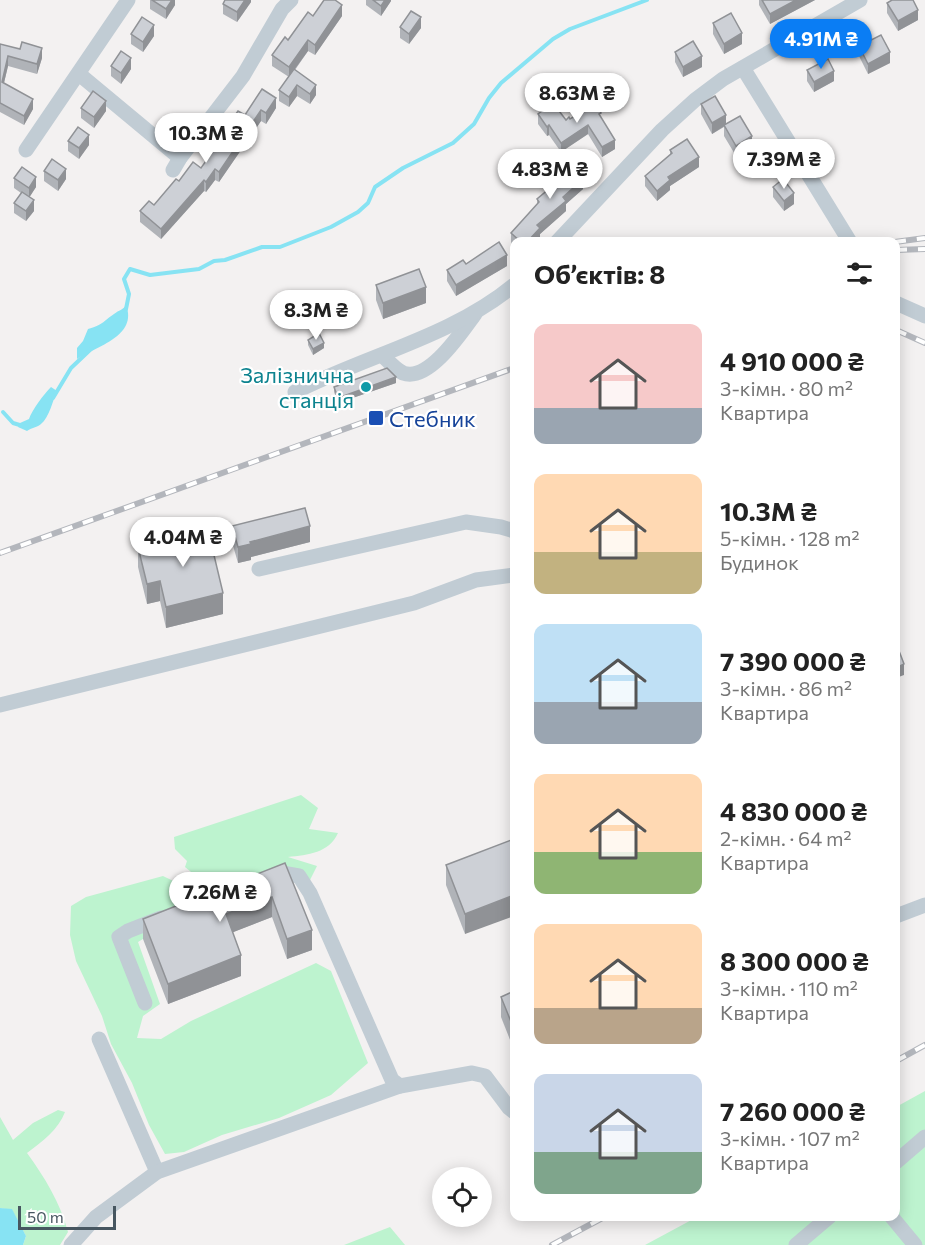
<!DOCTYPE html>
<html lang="uk">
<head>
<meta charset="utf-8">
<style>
  :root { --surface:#fff; --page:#f6f6f6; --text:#222; --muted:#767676; --accent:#0a7df4 }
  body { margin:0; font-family:Commissioner,sans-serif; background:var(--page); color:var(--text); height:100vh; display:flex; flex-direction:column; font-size:22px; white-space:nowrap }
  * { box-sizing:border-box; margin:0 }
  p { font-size:20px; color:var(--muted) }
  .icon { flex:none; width:33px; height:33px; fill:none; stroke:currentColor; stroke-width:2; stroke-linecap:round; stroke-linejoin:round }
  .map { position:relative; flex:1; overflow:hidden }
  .panel { position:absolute; left:510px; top:237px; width:390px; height:984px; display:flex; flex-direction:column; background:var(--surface); border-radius:12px; box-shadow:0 3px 15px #0003 }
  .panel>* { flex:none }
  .buttons { position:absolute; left:432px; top:1167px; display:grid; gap:12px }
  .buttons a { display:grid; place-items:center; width:60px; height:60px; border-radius:50%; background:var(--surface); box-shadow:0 3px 15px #0003; font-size:30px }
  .scale { position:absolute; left:18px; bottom:15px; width:98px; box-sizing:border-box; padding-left:6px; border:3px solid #475660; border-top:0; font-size:16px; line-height:21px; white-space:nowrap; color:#475660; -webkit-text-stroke:4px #fff; paint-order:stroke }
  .price { position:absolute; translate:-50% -51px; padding:0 14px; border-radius:21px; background:#fff; color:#222; font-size:20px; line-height:39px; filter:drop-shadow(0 2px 3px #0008) }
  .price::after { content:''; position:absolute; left:50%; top:36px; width:18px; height:14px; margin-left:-9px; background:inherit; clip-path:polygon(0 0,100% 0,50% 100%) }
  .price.active { background:var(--accent); color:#fff }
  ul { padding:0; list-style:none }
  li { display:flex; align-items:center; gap:18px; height:150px; padding:0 24px }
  li span { display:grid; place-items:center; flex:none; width:168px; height:120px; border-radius:12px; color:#555 }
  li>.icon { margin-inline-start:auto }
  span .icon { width:72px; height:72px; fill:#fffc; stroke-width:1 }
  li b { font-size:26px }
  h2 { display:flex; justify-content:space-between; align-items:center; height:72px; padding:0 24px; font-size:26px }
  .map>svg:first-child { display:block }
  .green { fill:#bdf3cf }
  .water { fill:#87e3f3 }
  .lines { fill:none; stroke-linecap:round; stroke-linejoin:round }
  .stream { stroke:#87e3f3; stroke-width:4 }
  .minor { stroke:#c1ccd4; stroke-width:15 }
  .rail-casing { stroke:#b3b6bc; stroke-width:6 }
  .rail { stroke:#fff; stroke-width:4; stroke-dasharray:11; stroke-linecap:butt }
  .wall { fill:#b0b3b8 }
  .shaded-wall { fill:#909296 }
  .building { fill:#cdd0d6; stroke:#909296; stroke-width:1.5 }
  .culture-dot { fill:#0f9aa8; stroke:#fff; stroke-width:2 }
  .transit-dot { fill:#1a4fb4; stroke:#fff; stroke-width:2 }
  .labels { text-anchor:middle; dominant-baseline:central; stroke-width:4.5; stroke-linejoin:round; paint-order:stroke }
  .culture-label { font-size:22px; fill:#0d838f; stroke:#fff; text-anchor:end }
  .transit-label { font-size:22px; fill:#164399; stroke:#fff; text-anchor:start }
</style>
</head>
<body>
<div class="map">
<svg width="925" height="1245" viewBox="0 0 925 1245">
  <rect width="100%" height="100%" fill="#f3f1f1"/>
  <g class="green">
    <path d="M 301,795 L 318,808 L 309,829 L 338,833 C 329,853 308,855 288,857 L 317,866 L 307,886 L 268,874 L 238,889 L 213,874 L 196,876 L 185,867 L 187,861 L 175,849 L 174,837 Z"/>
    <polygon points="163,876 196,892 200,904 138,942 160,1004 143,1016 137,1038 161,1039 191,1021 316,963 331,971 368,1063 331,1095 279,1118 222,1135 184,1152 165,1154 149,1125 132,1083 111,1044 102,1016 76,961 70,935 71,906 86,897"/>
    <polygon points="925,1091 925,1245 645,1245 697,1217 896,1216 896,1107"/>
    <path d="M 58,1110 L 65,1112 C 58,1130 43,1141 27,1153 C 45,1178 60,1202 68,1232 L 60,1245 L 23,1245 L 26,1236 L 12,1210 L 0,1208 L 0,1117 L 13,1140 L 33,1123 Z"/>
    <polygon points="390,1227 405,1245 344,1245"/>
  </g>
  <g class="water">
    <path d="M 126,305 C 138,336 97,346 77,359 L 77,348 L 83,341 L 88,329 C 103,325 102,322 114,314 C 119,310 123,310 126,305 Z"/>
    <path d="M 51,387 L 57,391 C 53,400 49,418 41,424 C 38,427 31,428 27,431 L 18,427 L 20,423 L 29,419 C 32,410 44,394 51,387 Z"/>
    <polygon points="0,1208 12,1209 26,1236 23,1245 0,1245"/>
  </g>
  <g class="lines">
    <g class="stream">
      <polyline points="126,309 129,294 124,279 130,269 150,275 199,269 214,261 225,260 262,247 280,247 331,227 358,212 368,203 375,187 403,168 453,143 474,124 489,98 501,83 553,39 570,29 647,0"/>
      <polyline points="53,398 71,368 91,349"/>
      <polyline points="3,412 13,423 23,426"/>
    </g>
    <g class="minor">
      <polyline points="743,68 850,242"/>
      <polyline points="79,74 180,158"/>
      <polyline points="26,150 128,0"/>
      <polyline points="173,170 180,158 243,76 282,9 291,0"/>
      <polyline points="557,242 662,130 695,100 723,79 860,0"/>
      <polyline points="896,303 925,316"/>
      <path d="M 382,355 C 388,361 396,370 403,373 C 429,383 463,330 475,314"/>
      <path d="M 295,392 C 367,355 451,337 514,285"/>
      <polyline points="259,569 466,522 501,527 514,531"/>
      <polyline points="0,705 414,603 476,580 514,575"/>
      <polyline points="271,877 282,873 299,876 310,893 392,1080 400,1086"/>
      <polyline points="896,916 925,905"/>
      <polyline points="145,1003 119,937 128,931 161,918"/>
      <polyline points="99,1039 157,1172"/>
      <polyline points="896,1162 925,1137"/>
      <polyline points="891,1216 915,1245"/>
      <polyline points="71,1245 96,1217 157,1172 400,1086 472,1073 485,1076 509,1108 514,1112"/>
      <polyline points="796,1245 830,1216"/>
    </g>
    <defs>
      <g id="rail">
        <polyline points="895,242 925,238"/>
        <polyline points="896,250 925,249"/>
        <polyline points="896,330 925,343"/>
        <polyline points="0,553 514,368"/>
        <polyline points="896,1061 925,1045"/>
        <polyline points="552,1245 606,1216"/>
      </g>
    </defs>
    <use href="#rail" class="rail-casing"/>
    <use href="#rail" class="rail"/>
  </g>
  <g class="wall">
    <polygon points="150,0 175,0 175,5 166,19 150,9"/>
    <polygon points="251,0 251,2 237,22 223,14 223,4"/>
    <polygon points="366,0 391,0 391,1 381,16 366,5"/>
    <polygon points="759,0 815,0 770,24 759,5"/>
    <polygon points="887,3 918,20 898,31 887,13"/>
    <polygon points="313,16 342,16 315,55 308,51 295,70 316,95 310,104 297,96 289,107 279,101 279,90 289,77 272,66 272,55"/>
    <polygon points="713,23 742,44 724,54 713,34"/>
    <polygon points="400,27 421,28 409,44 400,38"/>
    <polygon points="131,34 154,36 143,52 131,44"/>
    <polygon points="0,44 42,58 37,74 8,66 4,83 33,109 24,125 0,112"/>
    <polygon points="859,46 890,63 868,74 859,56"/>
    <polygon points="675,52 702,67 683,77 675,62"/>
    <polygon points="111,66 131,69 121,84 111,76"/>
    <polygon points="807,70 834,81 814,92 807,81"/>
    <polygon points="262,89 276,108 266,124 261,121 219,182 215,180 206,192 204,191 161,239 140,222 140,211 154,205 179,181 201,168 226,133 226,128 245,115"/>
    <polygon points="701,104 726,124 752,146 736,156 724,136 724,127 712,134 701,114"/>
    <polygon points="81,108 106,111 94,128 81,118"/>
    <polygon points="538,114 566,120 601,117 615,149 602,157 588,134 561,152 549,135 547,136 538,124"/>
    <polygon points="68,141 89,145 79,159 68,151"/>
    <polygon points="670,150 699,167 670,186 670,190 657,201 645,186 645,176 670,155"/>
    <polygon points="555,170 583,171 583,189 566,204 566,211 540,234 540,238 537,242 514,242 514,246 511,243 511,233 537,205 537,199 556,183 555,180"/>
    <polygon points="44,171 66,179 58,191 44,181"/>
    <polygon points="14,178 36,187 29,197 34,211 26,221 14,213 14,203 21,193 14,188"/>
    <polygon points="773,187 794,204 784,211 773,197"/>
    <polygon points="466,264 507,266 456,296 447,281 447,270"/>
    <polygon points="376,285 426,303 383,319 376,300"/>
    <polygon points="308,340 324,348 313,355 308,345"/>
    <polygon points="396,383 338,403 334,392 334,387"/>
    <polygon points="232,526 310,542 251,557 251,560 238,563 232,542"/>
    <polygon points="138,547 223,614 166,628 160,601 147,604 138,567"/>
    <polygon points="514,839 465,934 446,885 446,865"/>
    <polygon points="285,863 312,950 287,959 272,917 233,932 241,976 168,1004 143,939 143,919"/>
    <polygon points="514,991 514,1050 501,1017 501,997"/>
  </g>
  <g class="shaded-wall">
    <polygon points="172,0 175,0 175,5 166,19 166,9"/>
    <polygon points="245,0 251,0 251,2 237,22 237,12"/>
    <polygon points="385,0 391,0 391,1 381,16 381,6"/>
    <polygon points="796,0 815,0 770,24 770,14"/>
    <polygon points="342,5 342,16 315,55 315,45"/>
    <polygon points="918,10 918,20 898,31 898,21"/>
    <polygon points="421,17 421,28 409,44 409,34"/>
    <polygon points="154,25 154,36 143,52 143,42"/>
    <polygon points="742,33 742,44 724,54 724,44"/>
    <polygon points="308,40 308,51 289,77 289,67"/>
    <polygon points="42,48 42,58 37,74 37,64"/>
    <polygon points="890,52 890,63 868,74 868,64"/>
    <polygon points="8,56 8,66 2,91 2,82"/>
    <polygon points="702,56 702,67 683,77 683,67"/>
    <polygon points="131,58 131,69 121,84 121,73"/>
    <polygon points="834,71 834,81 814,92 814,82"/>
    <polygon points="297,85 297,96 289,107 289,97"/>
    <polygon points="316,85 316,95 310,104 310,94"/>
    <polygon points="276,98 276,108 266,124 266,113"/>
    <polygon points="33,99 33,109 24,125 24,116"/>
    <polygon points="106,101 106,111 94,128 94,117"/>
    <polygon points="261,110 261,121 219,182 219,172"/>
    <polygon points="726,115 726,125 712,134 712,123"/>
    <polygon points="549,125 549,135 547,136 547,127"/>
    <polygon points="588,125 588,134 561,152 561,143"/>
    <polygon points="89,135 89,145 79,159 79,148"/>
    <polygon points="752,136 752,146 736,156 736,146"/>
    <polygon points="615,140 615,149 602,157 602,147"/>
    <polygon points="699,157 699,167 670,186 670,190 657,201 657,191 668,177"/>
    <polygon points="66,169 66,179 58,191 58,180"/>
    <polygon points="215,169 215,180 206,192 206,182"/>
    <polygon points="583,171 583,189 566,204 566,211 540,234 540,238 537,242 527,242 537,225 579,174"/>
    <polygon points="36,177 36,187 29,198 29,188"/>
    <polygon points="204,180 204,191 161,239 161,229"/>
    <polygon points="794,193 794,204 784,211 784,201"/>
    <polygon points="34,200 34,211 26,221 26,211"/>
    <polygon points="507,255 507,266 456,296 456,285"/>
    <polygon points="426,287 426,303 383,319 383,303"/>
    <polygon points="324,343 324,348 313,355 313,349"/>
    <polygon points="396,377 396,383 338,403 338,398"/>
    <polygon points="310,526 310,542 251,557 251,560 238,563 238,547 250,542"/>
    <polygon points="160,581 160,601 147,604 147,584"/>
    <polygon points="223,593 223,614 166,628 166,607"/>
    <polygon points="904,664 904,675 896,678 896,668"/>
    <polygon points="898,865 898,885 896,886 896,866"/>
    <polygon points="514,895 514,916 465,934 465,914"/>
    <polygon points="272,897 272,917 226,935 226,914"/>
    <polygon points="312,930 312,950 287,959 287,939"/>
    <polygon points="241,955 241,976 168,1004 168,984"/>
  </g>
  <g class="building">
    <polygon points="152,0 172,0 166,9"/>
    <polygon points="225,0 245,0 237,12 223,4"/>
    <polygon points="324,0 335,0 342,5 315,45 308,40 289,67 272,55 285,37 288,40 308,12 313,16"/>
    <polygon points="373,0 385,0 381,6"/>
    <polygon points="762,0 796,0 770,14"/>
    <polygon points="892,0 913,0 918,10 898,21 887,3"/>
    <polygon points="411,11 421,17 409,34 400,27"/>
    <polygon points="731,13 742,33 724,44 713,23"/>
    <polygon points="142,17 154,25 143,42 131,34"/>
    <polygon points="881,35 890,52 868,64 859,46"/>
    <polygon points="693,41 702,56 683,67 675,52"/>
    <polygon points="22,42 42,48 37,64 8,56 2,82 33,99 24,116 0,103 0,44 20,49"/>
    <polygon points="121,51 131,58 121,73 111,66"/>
    <polygon points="828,59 834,71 814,82 807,70"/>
    <polygon points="294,69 316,85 310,94 297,85 289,97 279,90"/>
    <polygon points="262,89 276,98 266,113 261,110 219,172 215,169 206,182 204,180 161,229 140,211 149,201 154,205 176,179 179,181 193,162 201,168 228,130 226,128 238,111 245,115"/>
    <polygon points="93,91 106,101 94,117 81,108"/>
    <polygon points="715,96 726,115 712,123 701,104"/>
    <polygon points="553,103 566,120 569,117 570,119 596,104 601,113 599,114 615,140 602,147 588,125 561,143 549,125 547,127 538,114"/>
    <polygon points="740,116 752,136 736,146 724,125"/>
    <polygon points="78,127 89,135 79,148 68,141"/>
    <polygon points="687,139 699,157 668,177 670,180 657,191 645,176 672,153 670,150"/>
    <polygon points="570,156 583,171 579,174 583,179 563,197 566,201 537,225 540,228 527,242 521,242 511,233 539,202 537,199 562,178 555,170"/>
    <polygon points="52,159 66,169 58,180 44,171"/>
    <polygon points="22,167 36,177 29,188 14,178"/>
    <polygon points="783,179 794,193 784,201 773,187"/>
    <polygon points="22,192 34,200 26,211 14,203"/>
    <polygon points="499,242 507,255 456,285 447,270 463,260 466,264"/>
    <polygon points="419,269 426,287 383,303 376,285"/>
    <polygon points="319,333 324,343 313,349 308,340"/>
    <polygon points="387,368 396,377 338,398 334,387"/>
    <polygon points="305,508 310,526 250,542 251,544 238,547 232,526"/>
    <polygon points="208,530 223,593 166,607 160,581 147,584 138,547"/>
    <polygon points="896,643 904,664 896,668"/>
    <polygon points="514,839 514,895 465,914 446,865"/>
    <polygon points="285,863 312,930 287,939 272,897 226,914 241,955 168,984 143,919"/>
    <polygon points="514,991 514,1029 501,997"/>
  </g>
  <circle class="culture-dot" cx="366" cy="387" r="6"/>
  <rect class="transit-dot" x="368" y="410" width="16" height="16" rx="3"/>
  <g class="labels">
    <g class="culture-label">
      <text x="354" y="374">Залізнична<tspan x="354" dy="25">станція</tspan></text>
    </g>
    <g class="transit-label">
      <text x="389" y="418">Стебник</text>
    </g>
  </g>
</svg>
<div class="buttons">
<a><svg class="icon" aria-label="locate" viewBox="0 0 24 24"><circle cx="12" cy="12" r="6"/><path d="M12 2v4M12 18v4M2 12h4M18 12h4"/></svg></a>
</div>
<div class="scale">50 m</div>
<b class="price active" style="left:821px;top:70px">4.91M ₴</b>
<b class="price" style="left:577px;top:124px">8.63M ₴</b>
<b class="price" style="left:206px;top:164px">10.3M ₴</b>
<b class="price" style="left:784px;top:190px">7.39M ₴</b>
<b class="price" style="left:550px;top:200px">4.83M ₴</b>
<b class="price" style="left:316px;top:341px">8.3M ₴</b>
<b class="price" style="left:183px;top:568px">4.04M ₴</b>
<b class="price" style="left:220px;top:923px">7.26M ₴</b>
<section class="panel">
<h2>Об’єктів: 8<svg class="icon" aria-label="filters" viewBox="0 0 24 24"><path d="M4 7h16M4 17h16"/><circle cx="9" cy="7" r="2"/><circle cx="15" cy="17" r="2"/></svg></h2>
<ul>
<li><span style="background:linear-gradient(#f6c9c9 70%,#9aa5b1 0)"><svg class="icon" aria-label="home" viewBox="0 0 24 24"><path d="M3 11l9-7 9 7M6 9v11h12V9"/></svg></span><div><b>4 910 000 ₴</b><p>3-кімн. · 80 m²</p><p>Квартира</p></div></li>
<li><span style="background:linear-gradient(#ffd9b3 65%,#c2b280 0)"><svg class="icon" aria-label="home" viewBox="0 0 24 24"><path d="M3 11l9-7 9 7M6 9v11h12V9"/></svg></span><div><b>10.3M ₴</b><p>5-кімн. · 128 m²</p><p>Будинок</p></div></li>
<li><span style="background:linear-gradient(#bfe0f5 65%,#9aa5b1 0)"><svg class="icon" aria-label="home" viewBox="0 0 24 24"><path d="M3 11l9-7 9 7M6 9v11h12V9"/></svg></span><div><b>7 390 000 ₴</b><p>3-кімн. · 86 m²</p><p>Квартира</p></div></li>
<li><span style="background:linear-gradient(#ffd9b3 65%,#8fb573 0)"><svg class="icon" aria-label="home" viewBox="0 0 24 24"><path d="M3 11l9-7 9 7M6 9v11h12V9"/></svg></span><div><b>4 830 000 ₴</b><p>2-кімн. · 64 m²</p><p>Квартира</p></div></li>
<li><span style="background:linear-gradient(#ffd9b3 70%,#b9a48a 0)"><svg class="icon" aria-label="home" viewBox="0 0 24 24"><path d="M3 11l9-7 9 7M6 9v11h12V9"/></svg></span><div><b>8 300 000 ₴</b><p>3-кімн. · 110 m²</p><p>Квартира</p></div></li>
<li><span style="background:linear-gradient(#c9d6e8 65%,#7fa58c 0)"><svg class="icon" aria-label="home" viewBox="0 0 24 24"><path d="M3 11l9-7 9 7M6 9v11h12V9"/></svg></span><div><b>7 260 000 ₴</b><p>3-кімн. · 107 m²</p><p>Квартира</p></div></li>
</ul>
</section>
</div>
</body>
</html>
